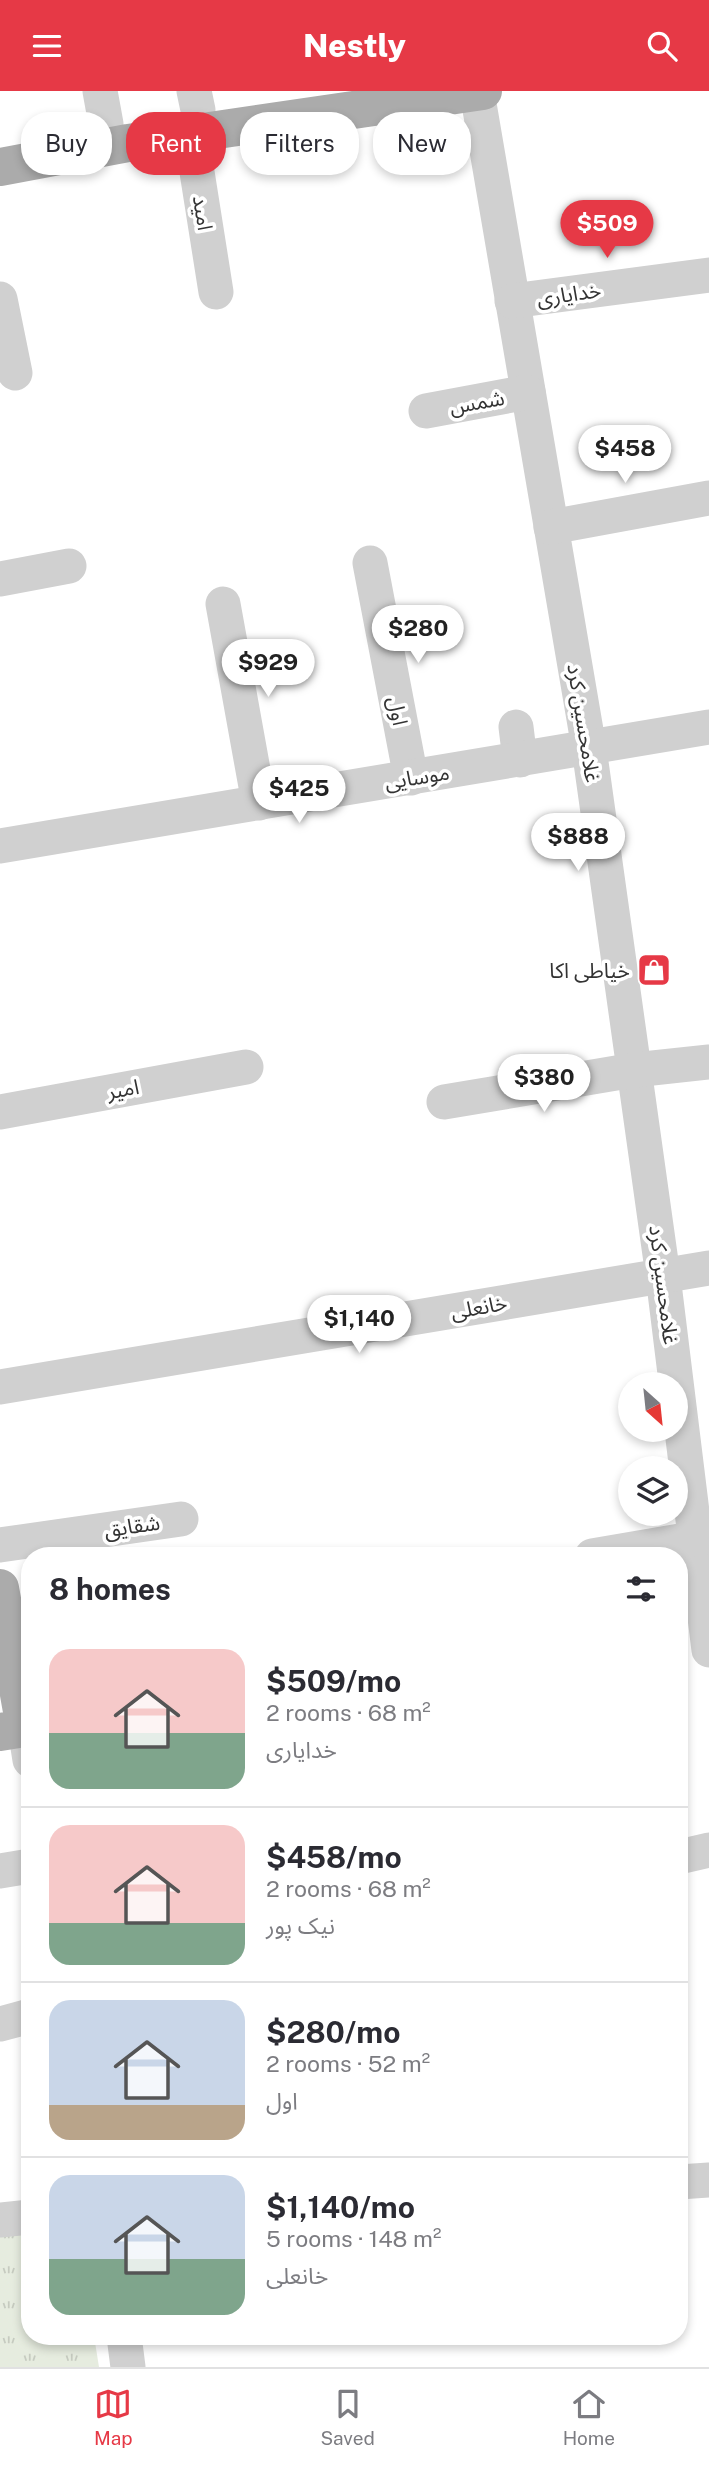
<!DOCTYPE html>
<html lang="en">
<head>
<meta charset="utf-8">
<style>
  :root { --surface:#fff; --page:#f7f7f7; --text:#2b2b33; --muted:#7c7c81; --line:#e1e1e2; --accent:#e63946 }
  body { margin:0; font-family:"Public Sans","Noto Sans Arabic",sans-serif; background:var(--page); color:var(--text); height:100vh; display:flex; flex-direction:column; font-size:26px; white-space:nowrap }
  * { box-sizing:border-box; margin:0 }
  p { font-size:23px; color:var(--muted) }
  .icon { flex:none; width:38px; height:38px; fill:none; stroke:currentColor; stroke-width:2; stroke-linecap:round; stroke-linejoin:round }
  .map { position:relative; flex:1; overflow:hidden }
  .details { position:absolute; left:21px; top:1456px; width:667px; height:798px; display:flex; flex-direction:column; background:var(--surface); border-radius:28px; box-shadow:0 4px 10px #0003 }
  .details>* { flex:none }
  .top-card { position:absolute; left:21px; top:21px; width:668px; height:63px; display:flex; gap:14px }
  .needle { width:46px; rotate:153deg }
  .controls { position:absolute; left:618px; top:1281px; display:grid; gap:14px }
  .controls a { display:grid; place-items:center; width:70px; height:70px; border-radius:50%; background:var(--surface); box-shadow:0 4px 10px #0003; font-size:35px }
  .price { position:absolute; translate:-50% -60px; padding:0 16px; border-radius:24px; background:#fff; color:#222; font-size:23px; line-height:46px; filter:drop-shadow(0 2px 4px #0008) }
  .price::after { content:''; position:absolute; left:50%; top:42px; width:21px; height:16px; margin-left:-10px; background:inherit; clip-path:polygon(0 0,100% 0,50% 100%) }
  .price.current { background:var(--accent); color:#fff }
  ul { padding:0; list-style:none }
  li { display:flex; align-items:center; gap:21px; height:175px; padding:0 28px }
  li+li { border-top:2px solid var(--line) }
  li span { display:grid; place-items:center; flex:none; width:196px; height:140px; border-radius:21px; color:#555 }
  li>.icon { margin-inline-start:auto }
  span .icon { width:84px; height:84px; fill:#fffc; stroke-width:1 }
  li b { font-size:30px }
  h2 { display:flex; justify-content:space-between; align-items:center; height:84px; padding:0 28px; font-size:30px }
  .pill { padding:0 24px; border-radius:28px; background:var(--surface); box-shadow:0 4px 10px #0003; font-size:24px; line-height:63px }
  .pill.current { background:var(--accent); color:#fff }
  header { display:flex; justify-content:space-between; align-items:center; height:91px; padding:0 28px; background:var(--accent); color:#fff; font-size:32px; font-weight:800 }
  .menu { display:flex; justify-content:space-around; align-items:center; height:98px; border-top:2px solid var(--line); background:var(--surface); font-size:19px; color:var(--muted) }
  .menu a { display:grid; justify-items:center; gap:4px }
  .menu .current { color:var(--accent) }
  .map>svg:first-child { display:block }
  .park { fill:url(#park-tufts) }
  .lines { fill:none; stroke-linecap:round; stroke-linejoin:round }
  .minor { stroke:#d0d0d0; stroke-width:35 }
  .major { stroke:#ababab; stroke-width:38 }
  .labels { text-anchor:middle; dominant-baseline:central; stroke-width:7; stroke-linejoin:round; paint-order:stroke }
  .street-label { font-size:21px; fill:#333; stroke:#fff }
  .poi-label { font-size:21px; fill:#333; stroke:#fff; text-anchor:end }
</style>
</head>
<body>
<header><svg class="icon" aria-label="menu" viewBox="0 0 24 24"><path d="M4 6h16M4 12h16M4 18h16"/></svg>Nestly<svg class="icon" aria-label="search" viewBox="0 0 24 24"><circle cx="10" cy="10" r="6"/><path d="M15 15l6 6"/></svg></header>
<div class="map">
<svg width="709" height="2276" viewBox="0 0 709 2276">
  <defs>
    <pattern id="park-tufts" width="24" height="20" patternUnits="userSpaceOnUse" patternTransform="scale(1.75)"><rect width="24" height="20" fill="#e6ecdf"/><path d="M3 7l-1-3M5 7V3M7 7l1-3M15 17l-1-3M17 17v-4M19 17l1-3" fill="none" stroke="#c6cbc0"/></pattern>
  </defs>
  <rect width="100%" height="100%" fill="#fff"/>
  <polygon class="park" points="30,2141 30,2245 94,2245 99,2276 0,2276 0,2144"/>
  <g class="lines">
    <g class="minor">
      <polyline points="100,0 106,33"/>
      <polyline points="194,0 198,19"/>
      <polyline points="477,1 589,657 663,1185 709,1559"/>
      <polyline points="191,43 216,201"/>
      <polyline points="0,208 15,282"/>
      <polyline points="512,210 709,184"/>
      <polyline points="426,320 528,301"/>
      <polyline points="551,436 709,407"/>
      <polyline points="370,472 411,687"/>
      <polyline points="0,488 69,475"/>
      <polyline points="223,513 259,712"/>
      <polyline points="516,636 520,669"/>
      <polyline points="0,755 709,636"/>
      <polyline points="444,1011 634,979 709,971"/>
      <polyline points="0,1021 246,976"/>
      <polyline points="0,1296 709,1177"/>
      <polyline points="0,1454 181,1428"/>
      <polyline points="592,1465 709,1445"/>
      <polyline points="30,1636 25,1637 30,1669"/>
      <polyline points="679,1766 709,1759"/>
      <polyline points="0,1780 30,1775"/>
      <polyline points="0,1933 30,1925"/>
      <polyline points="679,2091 709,2089"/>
      <polyline points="0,2129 30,2126"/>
      <polyline points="124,2245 128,2276"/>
    </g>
    <g class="major">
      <polyline points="0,76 128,52 483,0"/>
      <polyline points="0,1497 25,1637 0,1641"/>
    </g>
  </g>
  <defs>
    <symbol id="shop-square" viewBox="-11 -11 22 22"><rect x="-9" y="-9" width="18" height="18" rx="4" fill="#e63946" stroke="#fff"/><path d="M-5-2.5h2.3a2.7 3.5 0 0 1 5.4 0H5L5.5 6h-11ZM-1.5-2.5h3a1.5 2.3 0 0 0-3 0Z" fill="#fff"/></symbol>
  </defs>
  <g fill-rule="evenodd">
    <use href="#shop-square" x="635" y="860" width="38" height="38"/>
  </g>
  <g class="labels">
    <g class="street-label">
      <text transform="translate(203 122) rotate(81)">امید</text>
      <text transform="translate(569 203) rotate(-8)">خدایاری</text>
      <text transform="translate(477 311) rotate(-10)">شمس</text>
      <text transform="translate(398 620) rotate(79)">اول</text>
      <text transform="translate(584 632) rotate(81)">غلامحسین کرد</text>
      <text transform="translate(417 686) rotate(-9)">موسایی</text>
      <text transform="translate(123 998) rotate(-10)">امیر</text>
      <text transform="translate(664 1194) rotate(83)">غلامحسین کرد</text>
      <text transform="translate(479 1216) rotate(-10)">خانعلی</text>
      <text transform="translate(132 1435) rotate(-8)">شقایق</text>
    </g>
    <g class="poi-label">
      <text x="630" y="879">خیاطی اکا</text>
    </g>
  </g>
</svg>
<div class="controls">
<a><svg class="needle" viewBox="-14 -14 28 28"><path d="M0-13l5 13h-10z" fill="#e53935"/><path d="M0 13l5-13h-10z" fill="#7c7c81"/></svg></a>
<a><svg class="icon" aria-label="layers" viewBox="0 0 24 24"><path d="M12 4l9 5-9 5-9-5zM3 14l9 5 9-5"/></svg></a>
</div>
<b class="price current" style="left:607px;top:169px">$509</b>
<b class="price" style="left:625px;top:394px">$458</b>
<b class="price" style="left:418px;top:574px">$280</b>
<b class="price" style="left:268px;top:608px">$929</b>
<b class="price" style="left:299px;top:734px">$425</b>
<b class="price" style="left:578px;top:782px">$888</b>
<b class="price" style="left:544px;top:1023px">$380</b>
<b class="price" style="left:359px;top:1264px">$1,140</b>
<div class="top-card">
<a class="pill">Buy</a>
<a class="pill current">Rent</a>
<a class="pill">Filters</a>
<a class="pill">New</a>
</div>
<section class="details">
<h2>8 homes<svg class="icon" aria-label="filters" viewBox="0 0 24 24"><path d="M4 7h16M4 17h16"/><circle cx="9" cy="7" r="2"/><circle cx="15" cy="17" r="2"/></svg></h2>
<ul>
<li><span style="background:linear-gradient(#f6c9c9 60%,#7fa58c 0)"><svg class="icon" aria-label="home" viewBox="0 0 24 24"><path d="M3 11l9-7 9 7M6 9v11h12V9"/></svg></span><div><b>$509/mo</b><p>2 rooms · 68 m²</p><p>خدایاری</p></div></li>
<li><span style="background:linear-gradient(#f6c9c9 70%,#7fa58c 0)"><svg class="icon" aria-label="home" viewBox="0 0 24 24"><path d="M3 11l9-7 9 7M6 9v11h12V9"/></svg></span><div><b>$458/mo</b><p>2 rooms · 68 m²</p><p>نیک پور</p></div></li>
<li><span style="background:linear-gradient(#c9d6e8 75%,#b9a48a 0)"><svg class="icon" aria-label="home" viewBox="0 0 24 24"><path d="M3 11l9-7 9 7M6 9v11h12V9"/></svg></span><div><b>$280/mo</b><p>2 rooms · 52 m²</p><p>اول</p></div></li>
<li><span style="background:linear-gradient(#c9d6e8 60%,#7fa58c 0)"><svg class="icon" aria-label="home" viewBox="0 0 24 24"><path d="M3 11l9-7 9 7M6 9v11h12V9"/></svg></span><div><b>$1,140/mo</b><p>5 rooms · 148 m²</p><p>خانعلی</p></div></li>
</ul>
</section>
</div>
<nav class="menu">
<a class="current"><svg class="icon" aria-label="map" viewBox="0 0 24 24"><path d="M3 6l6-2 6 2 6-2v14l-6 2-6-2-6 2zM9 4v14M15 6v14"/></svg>Map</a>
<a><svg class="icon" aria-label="saved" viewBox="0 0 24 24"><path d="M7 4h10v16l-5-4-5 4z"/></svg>Saved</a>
<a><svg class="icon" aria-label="home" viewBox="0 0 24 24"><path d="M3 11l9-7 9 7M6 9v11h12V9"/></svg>Home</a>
</nav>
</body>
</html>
